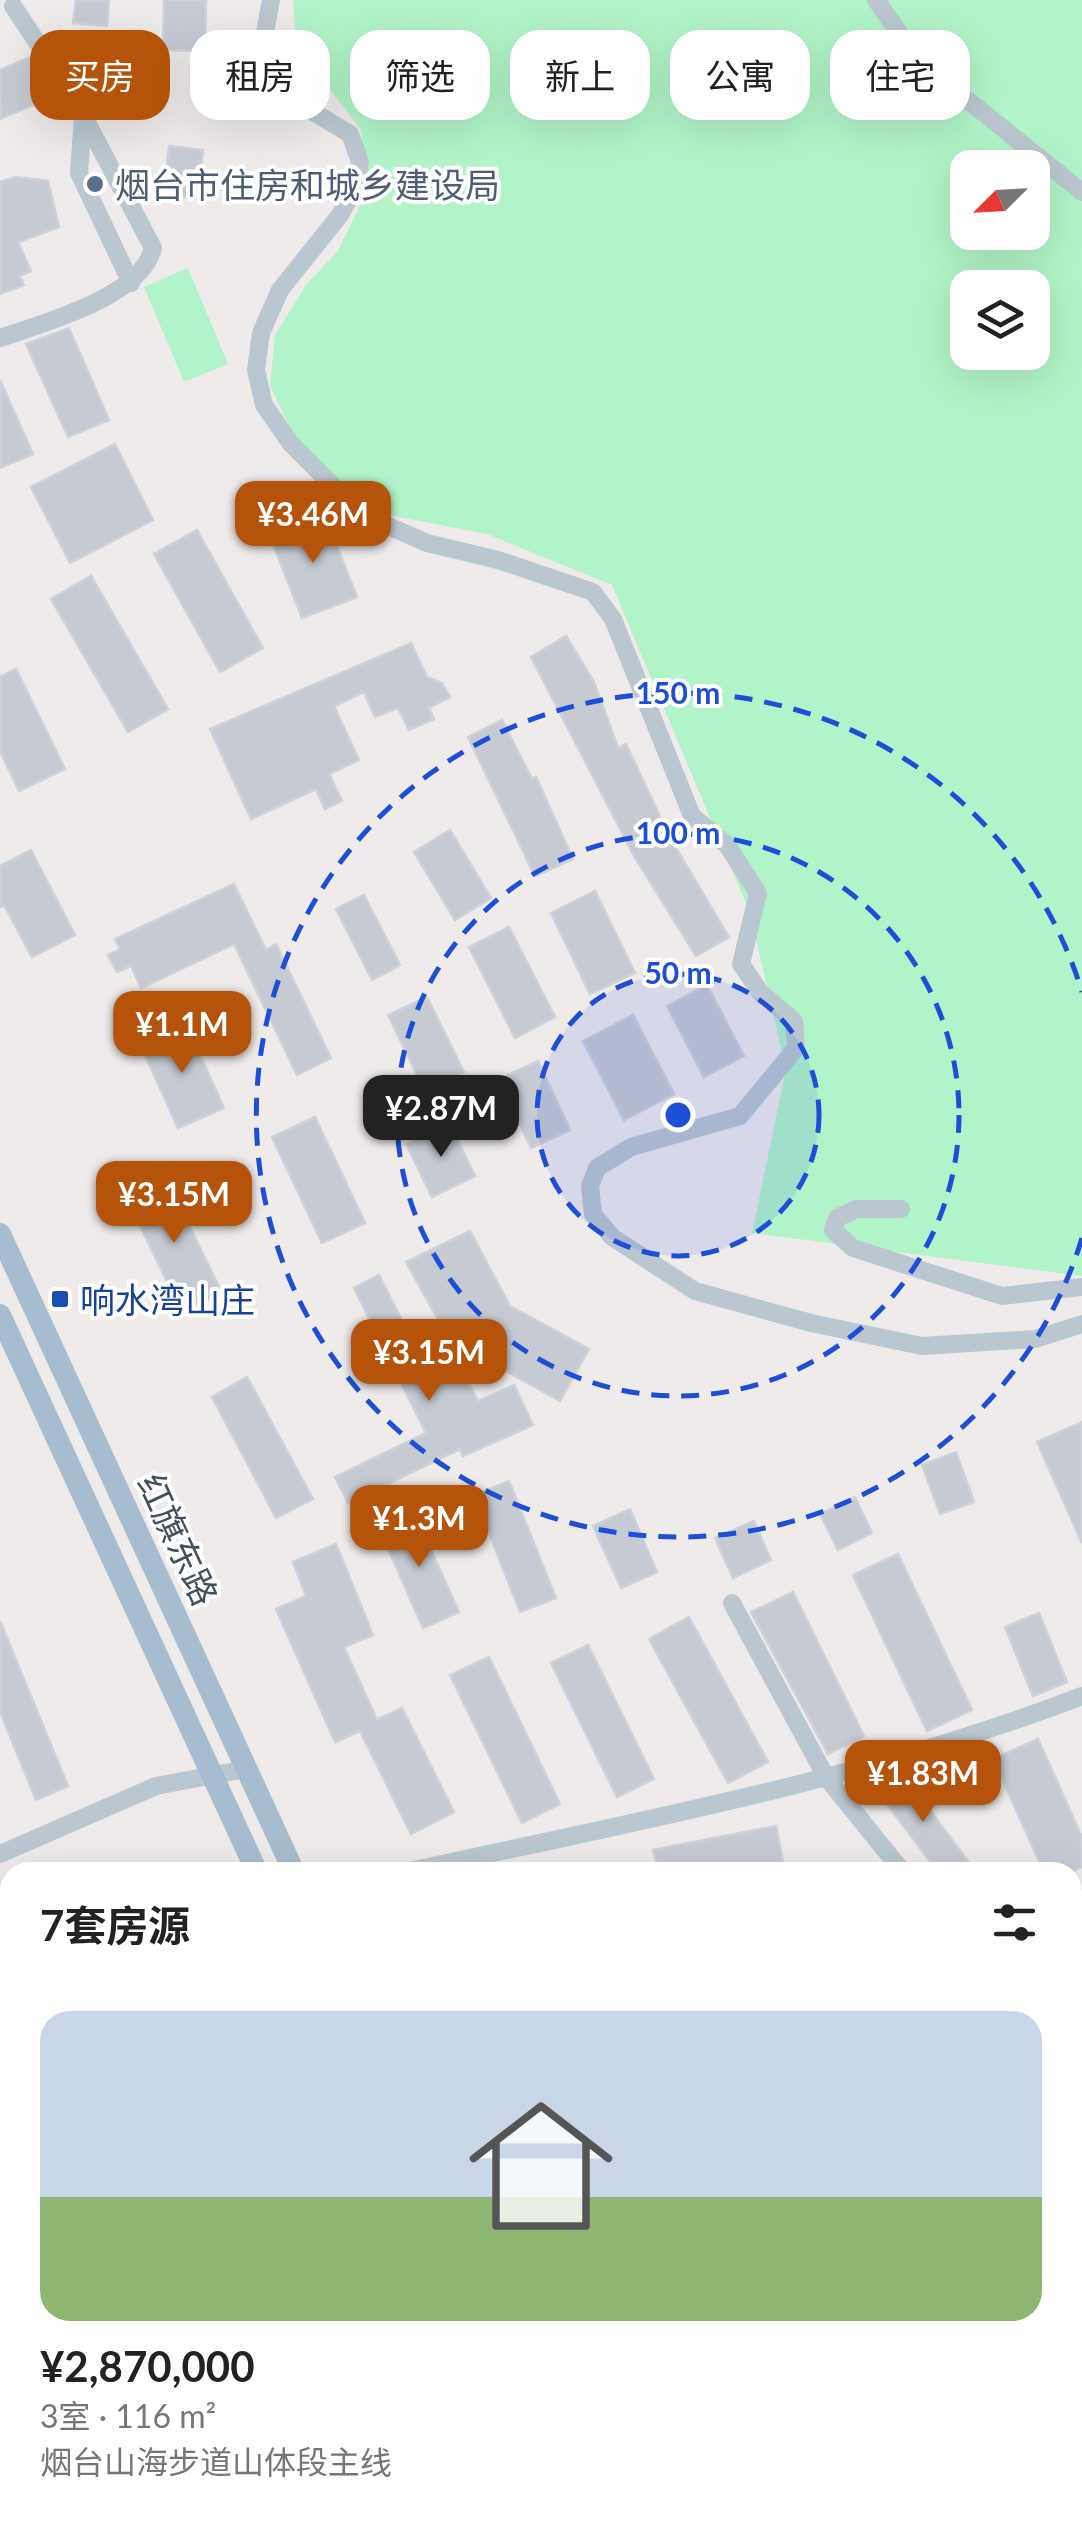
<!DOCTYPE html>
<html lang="zh">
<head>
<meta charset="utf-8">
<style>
  :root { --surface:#fff; --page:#f2f2f2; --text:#222; --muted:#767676; --line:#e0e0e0; --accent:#b45309 }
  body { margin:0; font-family:Lato,"Noto Sans SC",sans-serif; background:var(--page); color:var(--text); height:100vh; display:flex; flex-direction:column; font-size:38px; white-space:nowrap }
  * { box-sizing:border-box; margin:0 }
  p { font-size:32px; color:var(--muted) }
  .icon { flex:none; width:55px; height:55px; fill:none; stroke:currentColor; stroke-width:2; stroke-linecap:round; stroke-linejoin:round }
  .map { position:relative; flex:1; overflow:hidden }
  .side { position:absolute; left:0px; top:1862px; width:1082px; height:672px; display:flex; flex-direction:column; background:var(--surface); border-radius:30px 30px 0 0; box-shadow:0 10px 40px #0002 }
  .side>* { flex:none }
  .hud { position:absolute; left:30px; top:30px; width:1022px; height:90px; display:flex; gap:20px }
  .needle { width:65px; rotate:246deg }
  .tools { position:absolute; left:950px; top:150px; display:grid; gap:20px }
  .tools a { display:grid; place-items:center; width:100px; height:100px; border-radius:20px; background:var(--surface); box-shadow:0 10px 40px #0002; font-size:50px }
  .price { position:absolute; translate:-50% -85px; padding:0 22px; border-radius:20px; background:var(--accent); color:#fff; font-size:32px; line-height:65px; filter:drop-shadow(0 2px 5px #0008) }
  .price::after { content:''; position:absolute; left:50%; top:60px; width:30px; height:22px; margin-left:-15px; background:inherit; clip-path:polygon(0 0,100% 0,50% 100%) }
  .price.selected { background:#222; color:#fff }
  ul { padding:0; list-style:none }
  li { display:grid; align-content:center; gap:20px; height:530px; padding:0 40px }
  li+li { border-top:2px solid var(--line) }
  li span { display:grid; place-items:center; height:310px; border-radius:30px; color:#555 }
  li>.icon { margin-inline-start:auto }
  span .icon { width:180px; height:180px; fill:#fffc; stroke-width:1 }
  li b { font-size:42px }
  h2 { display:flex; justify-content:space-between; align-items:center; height:120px; padding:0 40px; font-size:42px }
  .pill { padding:0 35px; border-radius:30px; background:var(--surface); box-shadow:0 10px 40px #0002; font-size:35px; line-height:90px }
  .pill.selected { background:var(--accent); color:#fff }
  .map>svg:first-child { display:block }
  .education { fill:#e0dcdd }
  .green { fill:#b2f4c9; fill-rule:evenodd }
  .building { fill:#c6cad2; stroke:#ced2d8; stroke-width:2.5 }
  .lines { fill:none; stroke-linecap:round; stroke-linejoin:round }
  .minor { stroke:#bac7d0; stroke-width:18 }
  .major { stroke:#a7bdcf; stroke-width:22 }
  .ring { fill:none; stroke:#1d4ed8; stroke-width:5; stroke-dasharray:18 12 }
  .service-dot { fill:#5c6f8a; stroke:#fff; stroke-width:4 }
  .transit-dot { fill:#1a4fb4; stroke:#fff; stroke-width:4 }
  .labels { text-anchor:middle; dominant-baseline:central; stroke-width:8; stroke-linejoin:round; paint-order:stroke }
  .service-label { font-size:35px; fill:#4e5e75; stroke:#fff; text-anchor:start }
  .transit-label { font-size:35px; fill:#164399; stroke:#fff; text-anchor:start }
  .street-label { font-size:35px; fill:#42505b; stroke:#fff }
  .centre { fill:#1d4ed8; stroke:#fff; stroke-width:5 }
  .ring-label { font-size:30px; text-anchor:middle; font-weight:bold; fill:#1d4ed8; stroke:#fff; stroke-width:8; stroke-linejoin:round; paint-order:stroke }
</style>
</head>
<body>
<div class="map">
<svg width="1082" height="2534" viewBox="0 0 1082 2534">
  <rect width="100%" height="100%" fill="#efebeb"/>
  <polygon class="education" points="0,2349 10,2350 10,2525 661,2525 652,2534 0,2534"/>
  <g class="green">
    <path d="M 293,0 L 1082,0 L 1082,1276 L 752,1233 L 786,1070 L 750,913 L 612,585 L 487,534 L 369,511 L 293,434 L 270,386 L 275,335 L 306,285 L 338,251 L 368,189 L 361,130 L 296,44 ZM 968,168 L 1032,168 L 1032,232 L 968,232 ZM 968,288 L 1032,288 L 1032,352 L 968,352 Z"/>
    <polygon points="188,268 228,364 184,382 144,287"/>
  </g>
  <g class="building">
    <polygon points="76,0 109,0 107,26 73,23"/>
    <polygon points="164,0 206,0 205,51 163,50"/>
    <polygon points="30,57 47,99 0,119 0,70"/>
    <polygon points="125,66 158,69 154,113 121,110"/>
    <polygon points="169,146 203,150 198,199 164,195"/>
    <polygon points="15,177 48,181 59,227 18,242 31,271 20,276 24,285 0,294 0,182"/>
    <polygon points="69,328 109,420 68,437 26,344"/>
    <polygon points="0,380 33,454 0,468"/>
    <polygon points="115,444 153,520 70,563 31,487"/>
    <polygon points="324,513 357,597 302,618 269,534"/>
    <polygon points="197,530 263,648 220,672 154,554"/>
    <polygon points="91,576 168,709 128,732 51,599"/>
    <polygon points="566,636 594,682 618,748 626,744 670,838 729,937 696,956 634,856 531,657"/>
    <polygon points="411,643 427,677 442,683 450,697 429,708 434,719 409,730 398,708 375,717 364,692 334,706 359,760 329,774 342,801 325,809 316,789 251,819 210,729"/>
    <polygon points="16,669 65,769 19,791 0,751 0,677"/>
    <polygon points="502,720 532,779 536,777 573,859 535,876 468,737"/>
    <polygon points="450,830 491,898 455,920 414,852"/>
    <polygon points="31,850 75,935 32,957 4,905 0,907 0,866"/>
    <polygon points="234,884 266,950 276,944 331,1058 297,1075 234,944 141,988 131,966 117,972 108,955 120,949 115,939"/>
    <polygon points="595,891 635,973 590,994 551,913"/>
    <polygon points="364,895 400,965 372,980 336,909"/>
    <polygon points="509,927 555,1017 515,1038 469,947"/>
    <polygon points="707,985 744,1056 704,1077 667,1006"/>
    <polygon points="427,997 464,1072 425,1091 388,1015"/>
    <polygon points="633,1015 674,1094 624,1120 583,1041"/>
    <polygon points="186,1024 224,1108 178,1128 140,1044"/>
    <polygon points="538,1061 570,1130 531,1148 499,1079"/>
    <polygon points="315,1117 365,1223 322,1243 272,1137"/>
    <polygon points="449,1123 475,1176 432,1197 406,1144"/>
    <polygon points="167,1180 222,1293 182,1312 127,1199"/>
    <polygon points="470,1231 510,1306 589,1349 560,1401 449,1339 406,1262"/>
    <polygon points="379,1275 426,1368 454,1354 478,1401 514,1385 533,1425 463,1456 460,1449 348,1503 335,1477 426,1433 354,1288"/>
    <polygon points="247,1377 313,1499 276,1518 212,1397"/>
    <polygon points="1082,1422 1082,1543 1037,1442"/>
    <polygon points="956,1452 974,1502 940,1514 922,1465"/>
    <polygon points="509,1481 556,1598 520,1612 474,1495"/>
    <polygon points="855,1497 872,1533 838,1550 820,1514"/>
    <polygon points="630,1509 657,1572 621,1588 593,1526"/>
    <polygon points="414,1512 459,1612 423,1628 379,1528"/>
    <polygon points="754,1521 771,1560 733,1578 715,1538"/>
    <polygon points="336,1544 373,1635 344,1647 377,1720 402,1708 454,1812 411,1834 360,1731 335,1742 276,1609 306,1596 293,1562"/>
    <polygon points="898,1554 972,1710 927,1731 853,1575"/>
    <polygon points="793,1592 864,1736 828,1754 751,1612"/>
    <polygon points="1039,1613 1067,1682 1033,1696 1005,1627"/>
    <polygon points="689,1617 768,1762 728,1783 649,1639"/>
    <polygon points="0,1621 68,1786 36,1800 0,1712"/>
    <polygon points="588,1645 654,1779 617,1797 551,1663"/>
    <polygon points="489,1657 560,1804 522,1823 450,1675"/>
    <polygon points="1038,1739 1082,1837 1082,1867 1070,1872 1044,1872 993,1759"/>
    <polygon points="900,1770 976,1872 938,1872 875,1788"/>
    <polygon points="776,1826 785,1872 659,1872 653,1850"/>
  </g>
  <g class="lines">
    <g class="minor">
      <polyline points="271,0 260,59 278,91 350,134 360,162 355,188 340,215 280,290 261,333 256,370 264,405 291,444 361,514 427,543 498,560 593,592 613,619 692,816 727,845 758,893 741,964 760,992 794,1021 796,1048 740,1116 631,1147 597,1168 590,1186 593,1214 612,1237 695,1291 811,1323 922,1346 1035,1339 1082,1324"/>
      <polyline points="876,0 919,61 1082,192"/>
      <polyline points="83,115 79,173 131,283"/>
      <path d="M 0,338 C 44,323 141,297 153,248 L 74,98 L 13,6"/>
      <polyline points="901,1209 856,1209 837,1218 833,1230 853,1248 1002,1296 1082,1287"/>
      <polyline points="732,1603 826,1777 903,1872"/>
      <polyline points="0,1854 156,1786 246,1769"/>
      <path d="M 405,1872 C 633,1822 864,1780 1082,1696"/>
      <polyline points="1072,2177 1082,2199"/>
      <polyline points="0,2321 10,2325"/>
      <polyline points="1072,2412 1082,2405"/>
      <polyline points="985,2534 990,2525"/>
    </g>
    <g class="major">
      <polyline points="0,1234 294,1872"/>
      <polyline points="0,1315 257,1872"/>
      <polyline points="859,2525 872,2534"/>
      <polyline points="926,2525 939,2534"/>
    </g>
  </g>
  <circle cx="678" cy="1115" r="141" fill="#1d4ed8" fill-opacity=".12"/>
  <g class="ring">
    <circle cx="678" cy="1115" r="141"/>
    <circle cx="678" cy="1115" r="281"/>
    <path d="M1082 1238A422 422 0 1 1 1082 992"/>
  </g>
  <circle class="service-dot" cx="95" cy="184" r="10"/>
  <rect class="transit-dot" x="50" y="1289" width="20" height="20" rx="5"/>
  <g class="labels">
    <g class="service-label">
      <text x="115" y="184">烟台市住房和城乡建设局</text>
    </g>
    <g class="transit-label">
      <text x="80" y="1299">响水湾山庄</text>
    </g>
    <g class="street-label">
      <text transform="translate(179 1539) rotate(65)">红旗东路</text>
    </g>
  </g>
  <circle cx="678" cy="1115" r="15" class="centre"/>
  <g class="ring-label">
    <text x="678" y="704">150 m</text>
    <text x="678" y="844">100 m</text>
    <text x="678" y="984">50 m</text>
  </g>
</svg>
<div class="tools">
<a><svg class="needle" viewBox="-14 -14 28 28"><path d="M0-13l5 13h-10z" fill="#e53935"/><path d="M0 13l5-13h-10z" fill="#767676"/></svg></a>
<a><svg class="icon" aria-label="layers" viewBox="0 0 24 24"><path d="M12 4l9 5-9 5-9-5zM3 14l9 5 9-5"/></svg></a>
</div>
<b class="price" style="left:313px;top:566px">¥3.46M</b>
<b class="price" style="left:182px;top:1076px">¥1.1M</b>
<b class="price selected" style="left:441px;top:1160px">¥2.87M</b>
<b class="price" style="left:174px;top:1246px">¥3.15M</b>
<b class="price" style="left:429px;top:1404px">¥3.15M</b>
<b class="price" style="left:419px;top:1570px">¥1.3M</b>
<b class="price" style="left:923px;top:1825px">¥1.83M</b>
<div class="hud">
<a class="pill selected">买房</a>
<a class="pill">租房</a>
<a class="pill">筛选</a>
<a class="pill">新上</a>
<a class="pill">公寓</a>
<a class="pill">住宅</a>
</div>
<section class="side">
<h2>7套房源<svg class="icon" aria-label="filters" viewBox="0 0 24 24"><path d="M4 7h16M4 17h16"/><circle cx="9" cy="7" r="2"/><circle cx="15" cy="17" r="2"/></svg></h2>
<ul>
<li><span style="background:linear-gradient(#c9d6e8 60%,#8fb573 0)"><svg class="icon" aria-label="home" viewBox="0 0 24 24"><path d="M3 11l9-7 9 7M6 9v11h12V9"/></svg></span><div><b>¥2,870,000</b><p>3室 · 116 m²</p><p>烟台山海步道山体段主线</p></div></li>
</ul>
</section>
</div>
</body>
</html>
